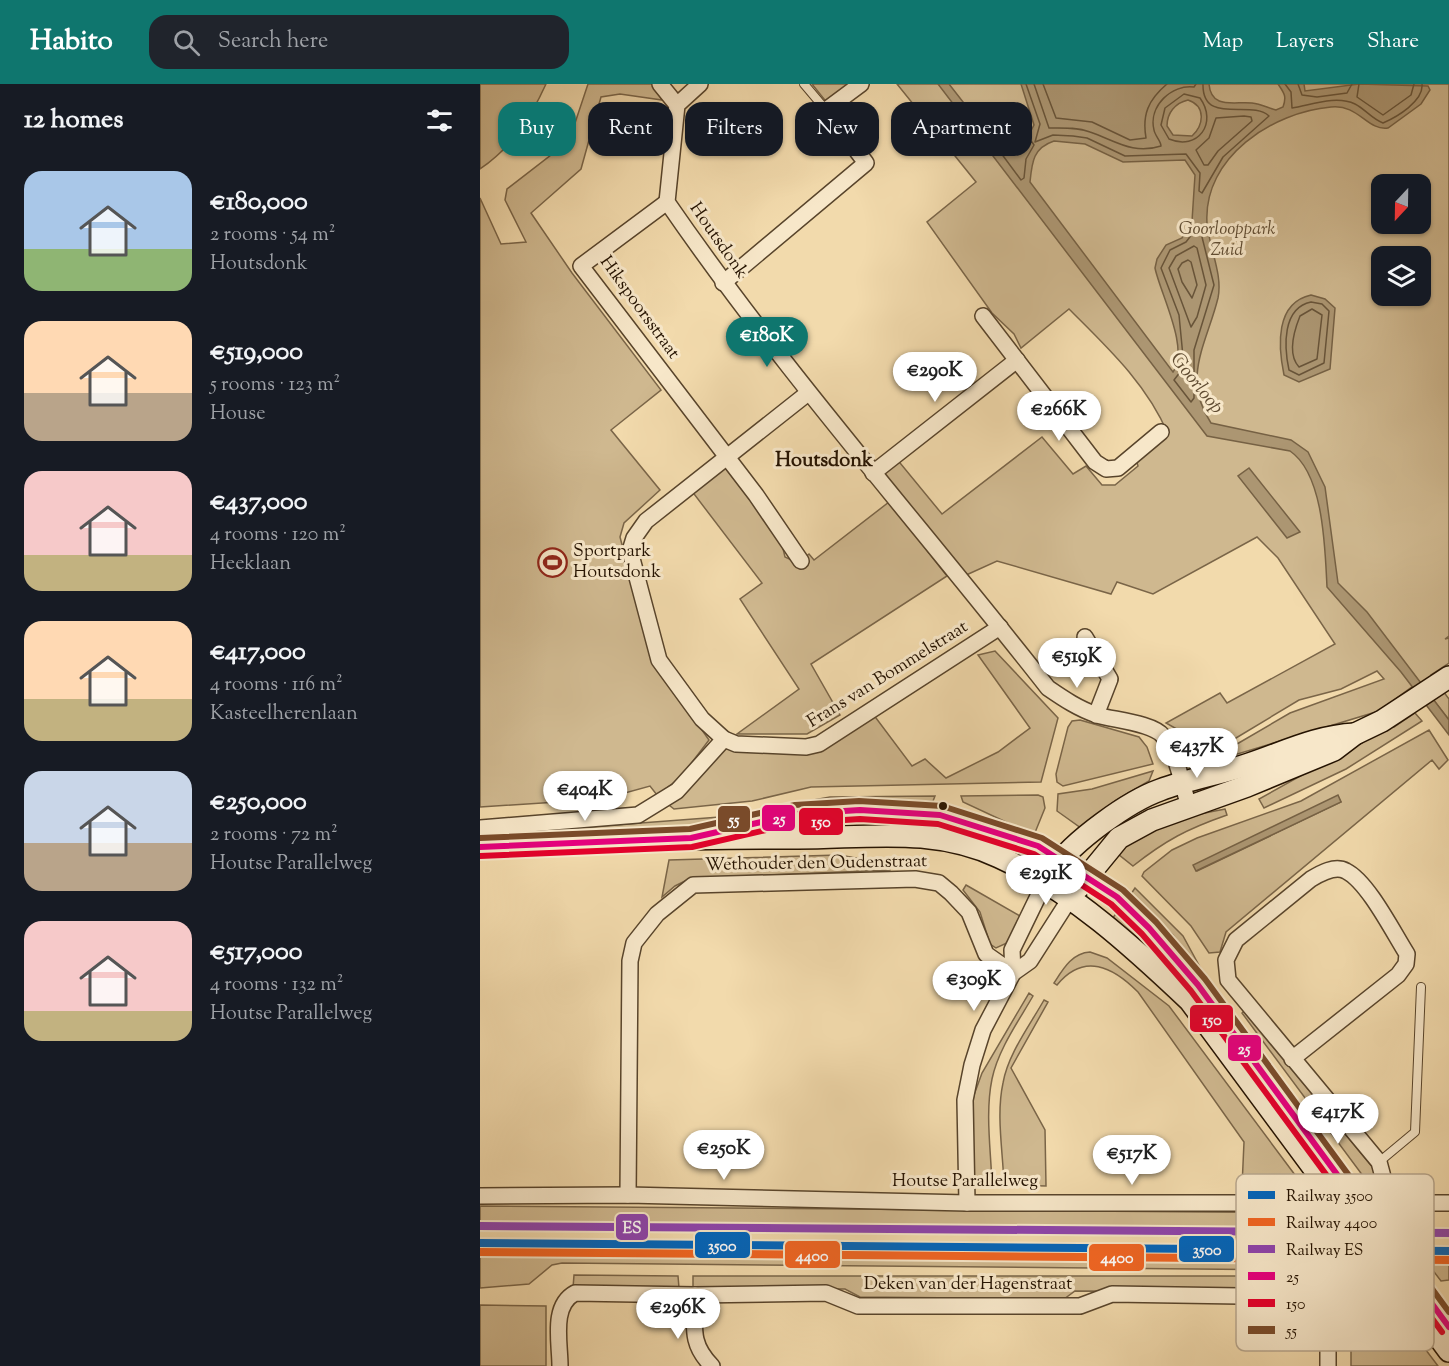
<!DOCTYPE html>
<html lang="en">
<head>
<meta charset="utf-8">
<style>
  :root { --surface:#171b24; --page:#20242c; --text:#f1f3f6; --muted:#9ea1a6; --accent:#0f766e }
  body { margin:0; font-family:"Sorts Mill Goudy",serif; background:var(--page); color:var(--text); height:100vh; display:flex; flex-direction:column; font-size:22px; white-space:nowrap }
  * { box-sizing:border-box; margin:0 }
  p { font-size:20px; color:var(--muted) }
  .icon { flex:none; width:33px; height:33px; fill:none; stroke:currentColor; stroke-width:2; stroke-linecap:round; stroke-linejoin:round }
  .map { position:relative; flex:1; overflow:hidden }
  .side { display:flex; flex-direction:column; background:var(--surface); width:480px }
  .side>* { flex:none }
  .banner { position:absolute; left:18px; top:18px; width:570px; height:54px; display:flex; gap:12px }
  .needle { width:39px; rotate:202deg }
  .fabs { position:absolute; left:891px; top:90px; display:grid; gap:12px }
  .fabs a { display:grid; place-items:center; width:60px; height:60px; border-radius:12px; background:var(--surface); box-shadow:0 2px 4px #0004; font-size:30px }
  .price { position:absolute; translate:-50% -51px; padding:0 14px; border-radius:21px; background:#fff; color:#222; font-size:20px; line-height:39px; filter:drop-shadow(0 2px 3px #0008) }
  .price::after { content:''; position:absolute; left:50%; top:36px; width:18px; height:14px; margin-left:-9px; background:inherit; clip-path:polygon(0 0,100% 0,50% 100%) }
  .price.selected { background:var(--accent); color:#fff }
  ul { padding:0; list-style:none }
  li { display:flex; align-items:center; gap:18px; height:150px; padding:0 24px }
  li span { display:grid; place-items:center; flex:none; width:168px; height:120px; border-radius:18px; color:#555 }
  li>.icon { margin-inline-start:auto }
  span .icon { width:72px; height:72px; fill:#fffc; stroke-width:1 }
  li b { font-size:26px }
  h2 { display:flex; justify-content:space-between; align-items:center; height:72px; padding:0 24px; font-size:26px }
  .tag { padding:0 21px; border-radius:18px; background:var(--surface); box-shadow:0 2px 4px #0004; font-size:21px; line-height:54px }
  .tag.selected { background:var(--accent); color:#fff }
  header { display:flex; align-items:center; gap:36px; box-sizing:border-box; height:84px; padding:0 30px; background:var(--accent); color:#fff }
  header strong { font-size:28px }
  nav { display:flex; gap:33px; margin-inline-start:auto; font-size:21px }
  .search { width:420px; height:54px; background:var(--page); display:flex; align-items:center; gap:15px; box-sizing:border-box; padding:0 21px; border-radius:18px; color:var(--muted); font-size:22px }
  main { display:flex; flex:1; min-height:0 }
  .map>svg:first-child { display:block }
  .green { fill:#cfb88f; stroke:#7a6548; stroke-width:1.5; fill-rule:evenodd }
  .water { fill:#ac9672; stroke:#766144; stroke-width:1.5; fill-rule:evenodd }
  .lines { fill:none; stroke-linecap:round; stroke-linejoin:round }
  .shore { stroke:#685439; stroke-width:1.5 }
  .lane-casing { stroke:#58442b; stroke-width:10 }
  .street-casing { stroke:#58442b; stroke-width:18 }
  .secondary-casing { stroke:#241200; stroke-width:24 }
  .lane { stroke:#f7e7c9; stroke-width:8 }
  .street { stroke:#f7e7c9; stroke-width:15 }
  .secondary { stroke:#f7e7c9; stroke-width:21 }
  .street-bridge-casing { stroke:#58442b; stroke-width:18; stroke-linecap:butt }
  .street-bridge { stroke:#f7e7c9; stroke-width:15 }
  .bus-1-casing { stroke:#f7e7c9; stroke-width:10 }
  .bus-2-casing { stroke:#f7e7c9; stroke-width:10 }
  .bus-3-casing { stroke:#f7e7c9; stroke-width:10 }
  .bus-1 { stroke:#e5007d; stroke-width:6 }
  .bus-2 { stroke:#e4002b; stroke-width:6 }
  .bus-3 { stroke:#7a4b2a; stroke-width:6 }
  .rail-1-casing { stroke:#f7e7c9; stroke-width:12 }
  .rail-2-casing { stroke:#f7e7c9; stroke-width:12 }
  .rail-3-casing { stroke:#f7e7c9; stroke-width:12 }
  .rail-1 { stroke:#0065bd; stroke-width:8 }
  .rail-2 { stroke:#f26522; stroke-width:8 }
  .rail-3 { stroke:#8e44ad; stroke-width:8 }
  .bus-dot { fill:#241200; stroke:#f7e7c9; stroke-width:2 }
  .labels { text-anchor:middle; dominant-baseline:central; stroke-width:6; stroke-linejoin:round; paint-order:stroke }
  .park-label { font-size:18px; font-style:italic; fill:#604c32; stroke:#f7e7c9 }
  .street-label { font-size:18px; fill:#241200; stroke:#f7e7c9 }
  .poi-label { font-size:18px; fill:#241200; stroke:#f7e7c9; text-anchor:start }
  .water-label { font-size:20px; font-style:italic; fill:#614d33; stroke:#f7e7c9 }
  .neighbourhood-label { font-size:20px; font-weight:bold; fill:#241200; stroke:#f7e7c9 }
  .key { fill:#f7e7c9; stroke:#b8a78d; stroke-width:1.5 }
  .key-label { font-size:16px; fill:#241200 }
  .line-badge { stroke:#f7e7c9; stroke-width:2 }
  .badge-label { font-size:16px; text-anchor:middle; font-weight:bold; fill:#fff }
</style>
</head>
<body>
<header>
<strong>Habito</strong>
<div class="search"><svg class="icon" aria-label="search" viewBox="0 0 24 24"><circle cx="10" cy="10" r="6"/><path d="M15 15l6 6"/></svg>Search here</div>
<nav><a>Map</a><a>Layers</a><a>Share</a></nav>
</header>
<main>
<section class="side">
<h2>12 homes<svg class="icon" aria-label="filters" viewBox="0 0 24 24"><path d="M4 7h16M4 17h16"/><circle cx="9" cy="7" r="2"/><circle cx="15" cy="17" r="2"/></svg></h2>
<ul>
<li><span style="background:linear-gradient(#a9c7e8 65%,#8fb573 0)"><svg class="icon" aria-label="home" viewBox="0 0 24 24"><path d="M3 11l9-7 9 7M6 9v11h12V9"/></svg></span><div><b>€180,000</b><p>2 rooms · 54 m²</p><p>Houtsdonk</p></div></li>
<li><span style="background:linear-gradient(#ffd9b3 60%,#b9a48a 0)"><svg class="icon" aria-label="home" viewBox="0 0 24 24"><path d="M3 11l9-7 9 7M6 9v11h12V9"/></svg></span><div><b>€519,000</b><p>5 rooms · 123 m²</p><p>House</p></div></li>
<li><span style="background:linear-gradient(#f6c9c9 70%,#c2b280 0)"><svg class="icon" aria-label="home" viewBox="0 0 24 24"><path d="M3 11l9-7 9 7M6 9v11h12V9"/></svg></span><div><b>€437,000</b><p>4 rooms · 120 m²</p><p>Heeklaan</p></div></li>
<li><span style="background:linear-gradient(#ffd9b3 65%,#c2b280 0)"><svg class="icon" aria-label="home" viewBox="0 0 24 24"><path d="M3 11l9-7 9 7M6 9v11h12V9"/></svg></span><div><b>€417,000</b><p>4 rooms · 116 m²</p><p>Kasteelherenlaan</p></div></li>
<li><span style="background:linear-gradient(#c9d6e8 60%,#b9a48a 0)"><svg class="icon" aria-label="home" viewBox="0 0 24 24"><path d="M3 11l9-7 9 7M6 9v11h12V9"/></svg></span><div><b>€250,000</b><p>2 rooms · 72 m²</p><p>Houtse Parallelweg</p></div></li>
<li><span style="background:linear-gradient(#f6c9c9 75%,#c2b280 0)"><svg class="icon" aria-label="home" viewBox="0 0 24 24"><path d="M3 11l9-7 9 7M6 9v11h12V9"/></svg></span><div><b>€517,000</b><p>4 rooms · 132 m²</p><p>Houtse Parallelweg</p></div></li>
</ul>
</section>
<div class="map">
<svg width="969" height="1282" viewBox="0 0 969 1282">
  <rect width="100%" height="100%" fill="#f2daac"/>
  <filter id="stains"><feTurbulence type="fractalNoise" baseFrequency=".00333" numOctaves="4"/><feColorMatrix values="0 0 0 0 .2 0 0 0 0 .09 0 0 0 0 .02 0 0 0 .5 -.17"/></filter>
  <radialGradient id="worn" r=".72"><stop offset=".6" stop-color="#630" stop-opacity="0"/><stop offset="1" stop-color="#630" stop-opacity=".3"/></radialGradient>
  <g class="green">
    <path d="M 0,0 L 66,0 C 50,35 33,62 0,85 Z"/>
    <polygon points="108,0 174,0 182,16 140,10 121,13 101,85 51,129 92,189 181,306 131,346 180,406 144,439 140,453 172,575 229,656 200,694 177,711 170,702 123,715 0,723 0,114 21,160 46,158 25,116 27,105 89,57"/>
    <polygon points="332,0 375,0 348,20"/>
    <path d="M 417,0 L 969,0 L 969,552 L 965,555 L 969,554 L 969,579 L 951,591 L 969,615 L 969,636 L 928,583 L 922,588 L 933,602 L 899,627 L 728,679 L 715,675 L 757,660 L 810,629 L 904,595 L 897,587 L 861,605 L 819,616 L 756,654 L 730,664 L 686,639 L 740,609 L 747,619 L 855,560 L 798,474 L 777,453 L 673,510 L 637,498 L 631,510 L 517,477 L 484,492 L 401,386 L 416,374 L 462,430 L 562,353 L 593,390 L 606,382 L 622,401 L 635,401 L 658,382 L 656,375 L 688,350 C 667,300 627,263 589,225 L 541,264 L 534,250 L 512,229 L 447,138 L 496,98 ZM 902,100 L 940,100 L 940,140 L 902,140 ZM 902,172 L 940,172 L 940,212 L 902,212 Z"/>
    <polygon points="243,381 300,452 305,473 318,479 329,470 334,476 409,418 467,492 331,580 360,631 327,650 257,650 319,605 260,515 282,499 211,406"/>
    <polygon points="515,567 578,634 561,698 331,703 272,717 194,725 189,721 198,715 246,663 323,665 390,626 432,682 445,675 466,694 518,668 550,644 498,571"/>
    <polygon points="935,629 942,637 866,685 784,724 779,715 912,641 914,643"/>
    <polygon points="600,636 659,653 667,663 673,680 583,702 577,698 576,690 588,643 592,637"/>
    <path d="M 949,646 L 968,676 L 959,685 L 952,676 L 746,848 L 740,868 L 729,869 L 711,842 L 662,792 L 664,788 L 692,766 L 717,754 L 821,717 ZM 858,712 L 861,718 L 717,787 L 714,782 Z"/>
    <polygon points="673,687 669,697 636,716 601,744 577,727 578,710 612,705"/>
    <polygon points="558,711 563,713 565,724 554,751 483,718 481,712"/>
    <polygon points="455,712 453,717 384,719 234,742 0,756 0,751 240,733 350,713"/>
    <path d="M 745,725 L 747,731 C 707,745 686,756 653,782 L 638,770 C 657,740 713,731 745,725 Z"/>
    <polygon points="359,771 411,780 410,786 211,794 195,802 182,813 189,776"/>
    <polygon points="486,801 540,832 527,859 516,864 510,860 500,828 483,806"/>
    <polygon points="655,804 703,852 733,907 693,851 651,810"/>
    <polygon points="637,828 663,850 753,956 854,1093 849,1096 630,838"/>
    <path d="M 610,868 L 627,874 L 689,922 L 827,1107 L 762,1103 L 764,1058 L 658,908 C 633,883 604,868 577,901 L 574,899 C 583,885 592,869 610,868 Z"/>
    <path d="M 549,909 L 553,912 C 538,938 518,966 512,995 C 505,1029 511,1067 512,1101 L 502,1102 L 494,1098 L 490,1030 L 494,1011 L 502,989 Z"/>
    <path d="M 564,916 L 568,918 L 531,984 L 565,1046 L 566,1102 L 524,1101 C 523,1068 516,1031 523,999 C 528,970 550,941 564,916 Z"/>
    <polygon points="764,927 894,1085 895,1095 886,1096 762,929"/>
    <polygon points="0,1122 845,1129 856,1146 835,1146 819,1137 805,1137 788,1144 768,1145 0,1140"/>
    <polygon points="0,1171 842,1177 851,1175 878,1175 900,1206 826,1186 82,1179 72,1181 49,1200 0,1204"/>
    <polygon points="945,1176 969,1176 969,1196 961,1197"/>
    <polygon points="94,1191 198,1192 199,1204 93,1204"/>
    <polygon points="213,1192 799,1192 825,1194 825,1208 595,1207 584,1215 380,1213 365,1205 213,1204"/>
    <polygon points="846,1202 885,1218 912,1221 958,1282 871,1282 871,1222 853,1222 849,1211 841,1209"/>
    <polygon points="0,1221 66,1222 66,1282 0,1282"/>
  </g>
  <g class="water">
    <path d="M 458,0 L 469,0 L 512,55 L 530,58 L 548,52 L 554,41 L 541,0 L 729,0 C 731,26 755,17 772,19 C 781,20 788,24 796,26 L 803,23 C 807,12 804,9 798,0 L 824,0 L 825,7 L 879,0 L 948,2 L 950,6 L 941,20 L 908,44 C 887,47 879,20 851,23 C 793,28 723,73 727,139 C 729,164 743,190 738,214 C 727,259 701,294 731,339 L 811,356 L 828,368 L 845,403 L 858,499 L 887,528 L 969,636 L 969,651 L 921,588 L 847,503 C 845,465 844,390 810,367 L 727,352 ZM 708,16 C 726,22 724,41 712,52 L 693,51 L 687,42 C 687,29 695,19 708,16 ZM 574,57 L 605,60 L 643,78 L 705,76 L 715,91 L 712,137 L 702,154 L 686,161 L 677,175 L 675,184 C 680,209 710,265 693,288 L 550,98 C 552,78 553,64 574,57 Z"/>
    <path d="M 831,211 L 845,215 L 855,224 L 850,285 L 819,298 L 804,291 C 798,262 795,219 831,211 Z"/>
    <polygon points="769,384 820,448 807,454 758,392"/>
    <polygon points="858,711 861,718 716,787 713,781"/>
  </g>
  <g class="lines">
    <g class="shore">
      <path d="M 546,0 L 560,40 L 555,58 L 573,51 L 593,52 L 607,54 L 645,72 L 706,70 L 720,89 L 719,107 L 722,109 L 743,73 L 789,32 C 772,15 722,42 723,0"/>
      <path d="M 554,0 L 569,44 C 582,44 597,43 610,48 C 636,57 653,71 681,62 C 681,57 675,52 674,46 C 668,22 692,0 714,3 L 716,0"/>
      <path d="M 563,0 L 576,34 L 612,38 L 650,56 L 666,54 C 662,31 668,16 687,0"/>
      <path d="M 805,0 L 811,8 L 812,24 C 831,21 856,11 875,20 C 885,25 892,35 903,39 C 917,33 944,17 942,0"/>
      <polyline points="818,0 822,11 837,13 867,9 872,0"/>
      <polyline points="879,0 877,13 903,31 931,11 934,0"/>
      <path d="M 704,10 L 720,14 C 738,39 718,67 689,55 L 681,41 L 685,24 Z"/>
      <polygon points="764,32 771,33 772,37 738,67 728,81 724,81 716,66 729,54 736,34"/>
      <polygon points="552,58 554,61 546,75 544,94 541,96 518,65"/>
      <polygon points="719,141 734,201 714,266 714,314 711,318 694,296 704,283 699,231 681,184 690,166 706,158"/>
      <polygon points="714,162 717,164 726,201 717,233 711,243 689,184 696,172"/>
      <polygon points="708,176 711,178 717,201 712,214 702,198 698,185 702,179"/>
      <path d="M 831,218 L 842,220 L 849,227 L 844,279 L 819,291 L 809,286 C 804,263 802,224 831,218 Z"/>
      <path d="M 832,225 L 842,231 L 837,275 L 819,283 C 807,270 814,247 820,232 Z"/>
    </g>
    <defs>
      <g id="lane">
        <polyline points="324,0 346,26"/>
        <polyline points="899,1078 935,1048 941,903"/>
      </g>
      <g id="street">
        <polyline points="180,0 197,21"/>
        <path d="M 220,0 L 197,21 L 187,118 C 304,288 441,442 568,604 C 584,615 599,625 617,631 C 633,636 673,639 683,652 C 698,671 701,699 709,722"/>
        <polyline points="187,118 101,182 276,411 321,477"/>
        <polyline points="243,199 386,79 346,26 381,0"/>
        <polyline points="503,232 615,378 626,385 638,384 681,348"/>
        <polyline points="328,309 166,437 154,454 150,467 179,576 222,635 244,655 256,660 326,663 339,660 520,543"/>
        <polyline points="393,389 537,276"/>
        <polyline points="605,553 630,595 616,631"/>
        <polyline points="0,744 158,731 197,707 244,655"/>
        <polyline points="533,889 532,866 565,798"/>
        <path d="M 812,975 L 918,891 L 926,880 L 927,870 C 913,848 888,798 866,787 C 855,781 841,789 831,795 L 756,856 L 746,876 L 748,896 L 899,1078 L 910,1119"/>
        <polyline points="148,1111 150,877 154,859 177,830 213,801 435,795 459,799 471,809 489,828 506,870 533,889"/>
        <polyline points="0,1112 148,1111 487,1119 816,1119"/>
        <polyline points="487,1119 485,1016 492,981 503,946 533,889 550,877 589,816"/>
        <polyline points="906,1119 969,1119"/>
        <path d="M 215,1211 C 215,1242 209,1259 232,1282"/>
        <path d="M 80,1282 C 80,1258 71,1222 95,1209 L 215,1211 L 346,1209 L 378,1222 L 600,1222 L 632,1210 L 832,1213 L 848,1235 L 848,1282"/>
      </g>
      <g id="secondary">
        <path d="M 247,746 C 270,741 294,733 318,730 C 448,715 575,746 668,843 C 716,892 755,952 796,1008"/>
        <path d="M 0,763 C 106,756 211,754 318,754 C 388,754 452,742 519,773 C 591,806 653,863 710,917 L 969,1267"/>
        <path d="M 574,785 C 593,757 649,717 680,706 C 709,695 740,690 769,680 C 805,668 836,652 875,650"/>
        <polyline points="598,804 639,754 672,736 767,702 854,666 875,650 902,637 969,593"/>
        <polyline points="896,1145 969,1243"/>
      </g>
    </defs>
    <use href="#lane" class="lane-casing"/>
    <use href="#street" class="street-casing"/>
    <use href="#secondary" class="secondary-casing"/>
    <use href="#lane" class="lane"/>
    <use href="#street" class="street"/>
    <use href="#secondary" class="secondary"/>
    <defs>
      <polyline id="street-bridge" points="816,1119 906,1119"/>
    </defs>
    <use href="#street-bridge" class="street-bridge-casing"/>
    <use href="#street-bridge" class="street-bridge"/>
    <defs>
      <polyline id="bus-1" points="0,763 211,754 316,730 380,726 460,731 558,762 637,813 669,844 718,901 969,1243"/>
      <polyline id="bus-2" points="0,772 212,763 317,739 380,735 458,740 554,770 631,820 662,850 711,907 962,1248"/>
      <polyline id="bus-3" points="0,754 210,745 315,721 379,717 462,722 562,754 643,806 676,838 725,895 969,1228"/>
    </defs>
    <use href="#bus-1" class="bus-1-casing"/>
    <use href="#bus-2" class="bus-2-casing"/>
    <use href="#bus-3" class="bus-3-casing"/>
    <use href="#bus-1" class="bus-1"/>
    <use href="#bus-2" class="bus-2"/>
    <use href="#bus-3" class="bus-3"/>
    <defs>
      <polyline id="rail-1" points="0,1159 969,1167"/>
      <polyline id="rail-2" points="0,1168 969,1176"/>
      <polyline id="rail-3" points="0,1142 969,1149"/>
    </defs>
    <use href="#rail-1" class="rail-1-casing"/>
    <use href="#rail-2" class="rail-2-casing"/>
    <use href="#rail-3" class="rail-3-casing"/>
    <use href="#rail-1" class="rail-1"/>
    <use href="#rail-2" class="rail-2"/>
    <use href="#rail-3" class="rail-3"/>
  </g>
  <defs>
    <symbol id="stadium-ring" viewBox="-11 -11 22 22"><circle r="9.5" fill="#f7e7c9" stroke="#8f2418" stroke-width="1.5"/><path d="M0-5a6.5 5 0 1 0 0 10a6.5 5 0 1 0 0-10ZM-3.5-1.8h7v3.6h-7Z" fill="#8f2418"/></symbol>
  </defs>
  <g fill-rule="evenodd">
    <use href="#stadium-ring" x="56" y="462" width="33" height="33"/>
  </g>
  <circle class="bus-dot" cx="463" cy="722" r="5"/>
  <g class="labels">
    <g class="park-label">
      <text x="747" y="146">Goorlooppark<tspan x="747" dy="21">Zuid</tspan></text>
    </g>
    <g class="street-label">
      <text transform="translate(238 157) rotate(55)">Houtsdonk</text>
      <text transform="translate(159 224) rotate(54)">Hikspoorsstraat</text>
      <text transform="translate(408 591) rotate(-32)">Frans van Bommelstraat</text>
      <text transform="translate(336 780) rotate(-1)">Wethouder den Oudenstraat</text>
      <text x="485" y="1098">Houtse Parallelweg</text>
      <text x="488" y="1201">Deken van der Hagenstraat</text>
    </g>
    <g class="poi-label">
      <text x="93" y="468">Sportpark<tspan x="93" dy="21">Houtsdonk</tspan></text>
    </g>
    <g class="water-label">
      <text transform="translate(716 300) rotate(51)">Goorloop</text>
    </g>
    <g class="neighbourhood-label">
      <text x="344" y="377">Houtsdonk</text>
    </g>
  </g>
  <rect x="756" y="1090" width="198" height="177" rx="9" class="key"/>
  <rect x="768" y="1107" width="27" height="8" fill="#0065bd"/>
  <rect x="768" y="1134" width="27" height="8" fill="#f26522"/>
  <rect x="768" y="1161" width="27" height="8" fill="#8e44ad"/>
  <rect x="768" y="1188" width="27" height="8" fill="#e5007d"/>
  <rect x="768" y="1215" width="27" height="8" fill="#e4002b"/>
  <rect x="768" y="1242" width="27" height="8" fill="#7a4b2a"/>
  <g class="key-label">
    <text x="806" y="1117">Railway 3500</text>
    <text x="806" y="1144">Railway 4400</text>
    <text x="806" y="1171">Railway ES</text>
    <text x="806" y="1198">25</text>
    <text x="806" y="1225">150</text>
    <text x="806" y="1252">55</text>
  </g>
  <g class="line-badge">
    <rect x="281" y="720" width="35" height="28" rx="6" fill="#e5007d"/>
    <rect x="237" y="721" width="34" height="28" rx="6" fill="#7a4b2a"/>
    <rect x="318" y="723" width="46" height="29" rx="6" fill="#e4002b"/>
    <rect x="709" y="920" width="45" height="29" rx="6" fill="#e4002b"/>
    <rect x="747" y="950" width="35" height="28" rx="6" fill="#e5007d"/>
    <rect x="135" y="1129" width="34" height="28" rx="6" fill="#8e44ad"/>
    <rect x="214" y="1147" width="57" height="28" rx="6" fill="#0065bd"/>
    <rect x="698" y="1151" width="57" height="28" rx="6" fill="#0065bd"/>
    <rect x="304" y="1156" width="57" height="29" rx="6" fill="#f26522"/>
    <rect x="608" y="1159" width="57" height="29" rx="6" fill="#f26522"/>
  </g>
  <g class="badge-label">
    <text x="299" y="740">25</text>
    <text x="254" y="741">55</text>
    <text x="341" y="743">150</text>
    <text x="732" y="941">150</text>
    <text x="764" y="970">25</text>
    <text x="152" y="1149">ES</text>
    <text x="242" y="1167">3500</text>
    <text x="727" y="1171">3500</text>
    <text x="332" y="1177">4400</text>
    <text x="637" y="1179">4400</text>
  </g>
  <rect width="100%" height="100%" filter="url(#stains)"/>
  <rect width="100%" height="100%" fill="url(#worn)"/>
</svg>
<div class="fabs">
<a><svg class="needle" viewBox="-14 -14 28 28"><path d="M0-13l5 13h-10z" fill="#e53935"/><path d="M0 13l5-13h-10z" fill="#9ea1a6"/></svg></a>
<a><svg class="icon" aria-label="layers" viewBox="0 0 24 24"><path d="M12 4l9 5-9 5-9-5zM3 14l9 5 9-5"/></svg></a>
</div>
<b class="price selected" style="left:287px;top:284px">€180K</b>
<b class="price" style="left:455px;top:319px">€290K</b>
<b class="price" style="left:579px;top:358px">€266K</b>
<b class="price" style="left:597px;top:605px">€519K</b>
<b class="price" style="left:717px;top:695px">€437K</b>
<b class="price" style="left:105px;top:738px">€404K</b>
<b class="price" style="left:566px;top:822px">€291K</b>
<b class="price" style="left:494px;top:928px">€309K</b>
<b class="price" style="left:858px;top:1061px">€417K</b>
<b class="price" style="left:244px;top:1097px">€250K</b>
<b class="price" style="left:652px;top:1102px">€517K</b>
<b class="price" style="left:198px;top:1256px">€296K</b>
<div class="banner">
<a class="tag selected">Buy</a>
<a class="tag">Rent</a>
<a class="tag">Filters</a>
<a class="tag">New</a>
<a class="tag">Apartment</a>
</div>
</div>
</main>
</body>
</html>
